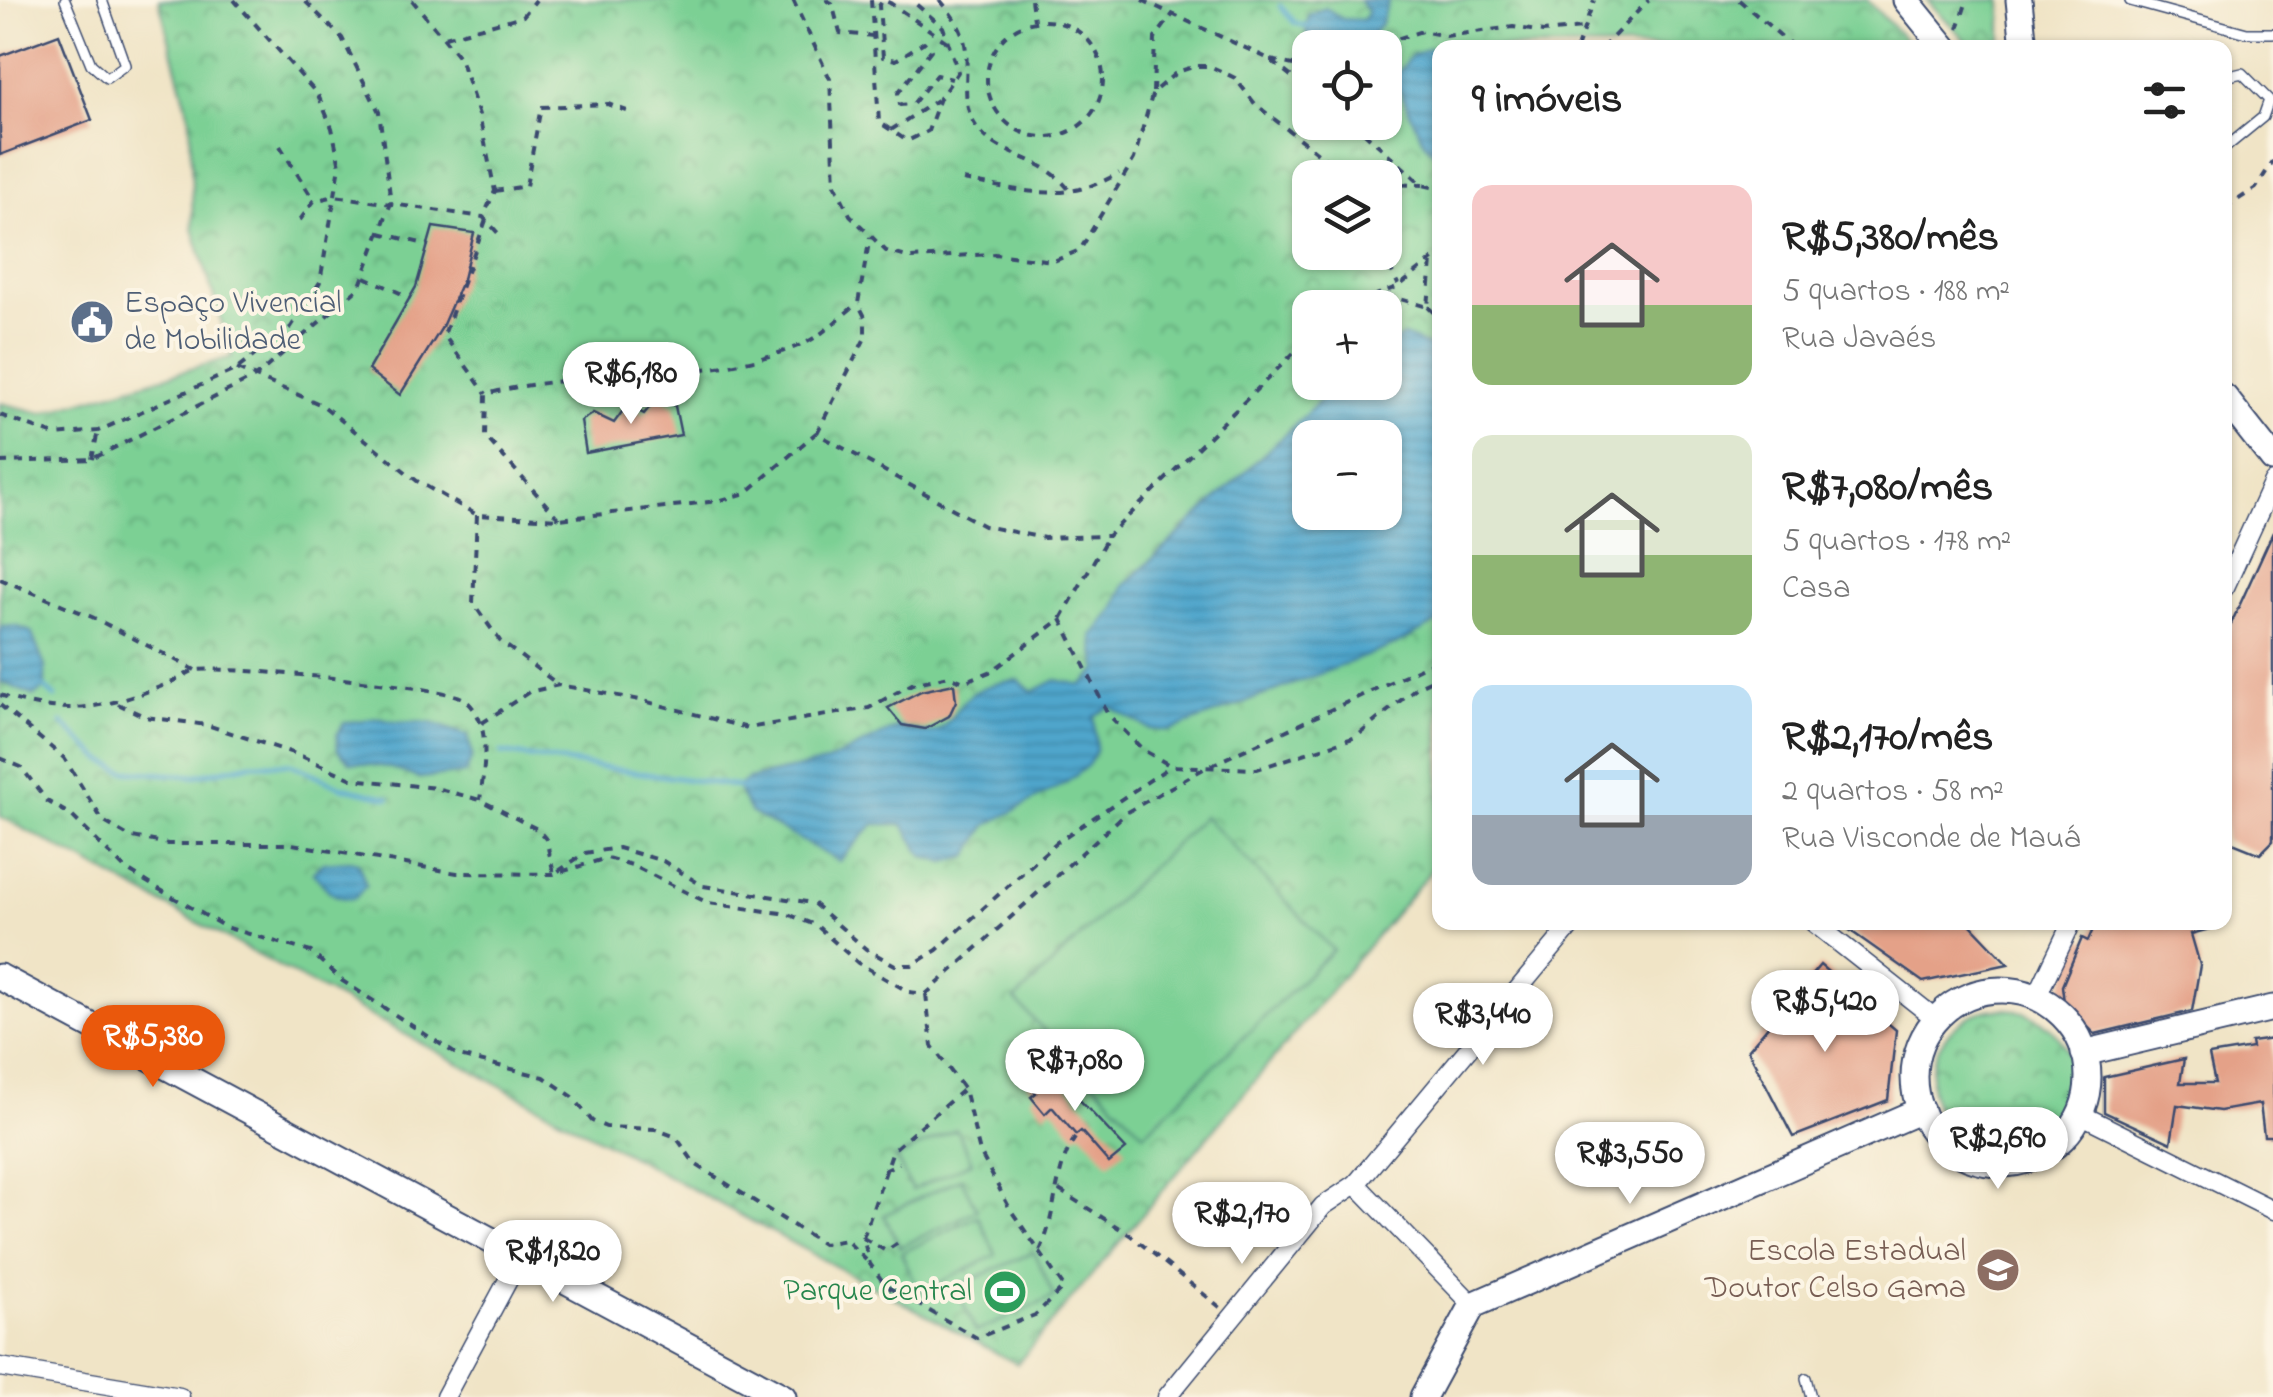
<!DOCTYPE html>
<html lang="pt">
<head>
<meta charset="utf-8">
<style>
  :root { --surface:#fff; --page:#f2f2f2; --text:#222; --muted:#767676; --accent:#ea580c }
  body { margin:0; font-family:"Indie Flower",sans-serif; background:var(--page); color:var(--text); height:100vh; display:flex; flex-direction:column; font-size:38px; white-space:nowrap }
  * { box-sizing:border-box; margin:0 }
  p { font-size:32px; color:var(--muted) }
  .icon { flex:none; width:55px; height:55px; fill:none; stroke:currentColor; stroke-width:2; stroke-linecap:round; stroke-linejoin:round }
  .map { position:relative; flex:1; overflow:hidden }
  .sheet { position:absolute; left:1432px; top:40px; width:800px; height:890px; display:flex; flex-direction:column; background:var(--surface); border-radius:20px; box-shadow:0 2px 8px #0004 }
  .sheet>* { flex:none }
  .fabs { position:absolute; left:1292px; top:30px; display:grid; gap:20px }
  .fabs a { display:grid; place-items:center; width:110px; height:110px; border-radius:20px; background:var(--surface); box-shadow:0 2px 8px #0004; font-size:50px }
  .price { position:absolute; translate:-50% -85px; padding:0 22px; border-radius:35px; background:#fff; color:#222; font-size:32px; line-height:65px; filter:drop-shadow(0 2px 5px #0008) }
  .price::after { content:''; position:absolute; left:50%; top:60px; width:30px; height:22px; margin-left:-15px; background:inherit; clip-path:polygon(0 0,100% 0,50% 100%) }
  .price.active { background:var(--accent); color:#fff }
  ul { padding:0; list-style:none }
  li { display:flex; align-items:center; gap:30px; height:250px; padding:0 40px }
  li span { display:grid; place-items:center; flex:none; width:280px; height:200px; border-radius:20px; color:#555 }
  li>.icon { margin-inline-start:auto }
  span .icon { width:120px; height:120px; fill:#fffc; stroke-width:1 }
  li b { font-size:42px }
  h2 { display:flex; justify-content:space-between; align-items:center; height:120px; padding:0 40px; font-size:42px }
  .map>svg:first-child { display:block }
  .park { fill:url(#park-crowns); stroke:#4b8079; stroke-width:2.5; fill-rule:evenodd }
  .pitch { fill:#7bd094; stroke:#4b8079; stroke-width:2.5 }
  .water { fill:url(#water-rules); stroke:#356a95; stroke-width:2.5; fill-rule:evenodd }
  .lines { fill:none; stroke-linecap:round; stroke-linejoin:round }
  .stream { stroke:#4fa6cc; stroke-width:5 }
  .building { fill:#e4a188 }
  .lane-casing { stroke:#3b4a6e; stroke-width:12 }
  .street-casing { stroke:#3b4a6e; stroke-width:21 }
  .secondary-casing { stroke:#3b4a6e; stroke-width:29 }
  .path { stroke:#3b4a6e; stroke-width:4; stroke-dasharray:8 8; stroke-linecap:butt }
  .lane { stroke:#fff; stroke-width:9 }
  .street { stroke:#fff; stroke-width:18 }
  .secondary { stroke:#fff; stroke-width:25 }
  .labels { text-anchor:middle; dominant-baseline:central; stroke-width:8; stroke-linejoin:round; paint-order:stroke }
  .service-label { font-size:32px; fill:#4e5e75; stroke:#fcf5e5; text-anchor:start }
  .education-label { font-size:32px; fill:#785e54; stroke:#fcf5e5; text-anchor:end }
  .leisure-label { font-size:32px; fill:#27864d; stroke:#fcf5e5; text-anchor:end }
</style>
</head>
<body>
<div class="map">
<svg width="2273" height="1397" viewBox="0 0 2273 1397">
  <defs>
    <pattern id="park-crowns" width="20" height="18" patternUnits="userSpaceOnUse" patternTransform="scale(2.5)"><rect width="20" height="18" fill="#7bd094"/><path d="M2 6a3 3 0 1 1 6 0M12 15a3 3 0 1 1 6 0" fill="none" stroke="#64a97c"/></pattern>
    <pattern id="water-rules" width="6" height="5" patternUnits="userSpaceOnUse" patternTransform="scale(2.5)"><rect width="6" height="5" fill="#4fa6cc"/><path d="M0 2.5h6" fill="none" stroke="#4188a9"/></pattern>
  </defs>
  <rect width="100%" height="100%" fill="#fcf5e5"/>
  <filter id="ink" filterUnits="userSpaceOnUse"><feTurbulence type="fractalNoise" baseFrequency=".01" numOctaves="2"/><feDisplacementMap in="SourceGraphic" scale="20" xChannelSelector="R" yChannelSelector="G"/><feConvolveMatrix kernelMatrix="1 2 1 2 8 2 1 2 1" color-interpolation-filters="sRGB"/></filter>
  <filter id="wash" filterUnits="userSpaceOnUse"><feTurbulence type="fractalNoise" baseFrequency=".0048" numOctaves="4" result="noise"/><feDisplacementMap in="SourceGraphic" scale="40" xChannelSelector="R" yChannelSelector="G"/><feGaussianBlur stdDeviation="2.25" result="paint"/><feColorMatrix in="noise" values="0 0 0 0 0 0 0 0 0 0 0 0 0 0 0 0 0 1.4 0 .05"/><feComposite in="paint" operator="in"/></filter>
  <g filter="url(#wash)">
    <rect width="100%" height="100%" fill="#f0e4c6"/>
    <g class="park">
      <path d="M 159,0 L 1867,0 L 1912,47 L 1440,48 L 1440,860 L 1017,1364 L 0,816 L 0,403 L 42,413 L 232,357 L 193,228 L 190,119 ZM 1310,48 L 1385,48 L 1385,122 L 1310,122 ZM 1310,178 L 1385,178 L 1385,252 L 1310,252 ZM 1310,308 L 1385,308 L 1385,382 L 1310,382 ZM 1310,438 L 1385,438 L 1385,512 L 1310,512 Z"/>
      <polygon points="1927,0 2002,0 2002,37 1997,44 1972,47"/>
      <circle cx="2002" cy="1080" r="71"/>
    </g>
    <g class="pitch">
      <polygon points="1204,816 1333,950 1144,1134 1015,1000"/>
      <polygon points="956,1129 972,1162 912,1190 896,1158"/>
      <polygon points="961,1178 977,1210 900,1247 884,1215"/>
      <polygon points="978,1216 996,1255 920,1292 901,1253"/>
      <polygon points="1034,1252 1054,1297 976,1332 956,1287"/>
    </g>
    <g class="water">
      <polygon points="1360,0 1389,0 1381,24 1364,43 1324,47 1306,34 1308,15 1326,8 1342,19 1363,20 1368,12"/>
      <path d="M 1429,48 L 1440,51 L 1440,158 C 1417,142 1409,102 1393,79 L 1411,56 Z"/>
      <path d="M 1404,336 L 1440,351 L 1440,621 L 1392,646 L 1170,731 L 1150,729 L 1110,707 L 1094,716 L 1096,750 L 1088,765 L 1067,782 L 986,826 L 968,857 L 945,862 L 924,857 L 903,824 L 874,824 L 839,861 L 750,812 L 737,787 L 748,779 L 827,762 L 898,727 C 948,746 944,718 971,695 C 984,685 1003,682 1019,680 L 1032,692 L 1056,680 L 1082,685 L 1098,671 L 1093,636 L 1114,610 L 1124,586 L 1339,383 L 1385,382 L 1385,346 ZM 1310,438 L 1385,438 L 1385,512 L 1310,512 Z"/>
      <polygon points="16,626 31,632 45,667 45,688 34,696 0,681 0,627"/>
      <path d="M 379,718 C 396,725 410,721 429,723 C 441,724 454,733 468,735 L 472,756 L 466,773 L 419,778 L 388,767 L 350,762 L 338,750 L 337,735 L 344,723 Z"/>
      <path d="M 350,861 L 358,863 L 366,885 L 355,898 C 332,900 327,889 313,872 L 323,863 Z"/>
    </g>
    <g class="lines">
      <g class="stream">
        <polyline points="1280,6 1295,23 1310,28"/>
        <polyline points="45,688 55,697"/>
        <polyline points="62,723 102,760 124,771 193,776 251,764 291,764 342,787 389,798"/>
        <polyline points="501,753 741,787"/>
      </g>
    </g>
    <g id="blocks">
      <g class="building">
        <polygon points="59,34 92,120 0,155 0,56"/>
        <polygon points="433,227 474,233 463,279 441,329 400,395 368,370 416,287"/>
        <polygon points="658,397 675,406 681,435 586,453 581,421 593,413 614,423 627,405 644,414"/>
        <polygon points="2273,532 2273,841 2260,854 2225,840 2225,637"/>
        <polygon points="954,684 956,701 949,716 925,729 902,725 888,708 921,691"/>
        <polygon points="1838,922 1968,922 2008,964 1923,982"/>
        <polygon points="2096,922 2217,922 2217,927 2191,934 2200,965 2192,1011 2095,1034 2064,1002 2062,986 2082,938 2088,941"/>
        <polygon points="1820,965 1896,1030 1888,1100 1793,1137 1748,1050"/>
        <polygon points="2273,1039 2273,1136 2264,1136 2260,1104 2220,1111 2177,1105 2171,1143 2104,1112 2104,1077 2184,1059 2180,1083 2215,1083 2209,1055 2252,1048 2251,1042"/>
        <polygon points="1044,1071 1051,1080 1056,1075 1126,1149 1109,1163 1081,1131 1076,1135 1052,1107 1045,1114 1031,1097 1036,1093 1028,1084"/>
      </g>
    </g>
  </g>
  <g filter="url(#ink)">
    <use href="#blocks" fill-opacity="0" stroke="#3b4a6e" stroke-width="2.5"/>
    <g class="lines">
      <defs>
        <g id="lane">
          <polyline points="65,0 91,64 107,78 125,65 102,0"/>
          <polyline points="2130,1 2247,33 2273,33"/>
          <polyline points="2225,77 2242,73 2269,100 2263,117 2225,148"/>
          <polyline points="1806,1378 1811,1397"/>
        </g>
        <g id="street">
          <polyline points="2225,587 2273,482"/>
          <polyline points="1813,922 1936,1019"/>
          <polyline points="2036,998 2072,922"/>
          <polyline points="2080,1114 2273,1210"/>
          <polyline points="1356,1184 1473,1305"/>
          <polyline points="0,1367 180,1397"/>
          <polyline points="445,1397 521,1256"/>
          <polyline points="1167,1397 1323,1206 1356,1184 1574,922"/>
        </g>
        <g id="secondary">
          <polyline points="1906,0 1945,48"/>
          <polyline points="2019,0 2024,48"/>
          <polyline points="2225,398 2273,459"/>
          <polyline points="0,977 783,1397"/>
          <circle cx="2001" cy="1077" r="87"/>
          <polyline points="2084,1053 2273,1008"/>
          <polyline points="1423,1397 1473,1305 1921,1110"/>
        </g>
      </defs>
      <use href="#lane" class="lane-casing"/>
      <use href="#street" class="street-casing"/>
      <use href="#secondary" class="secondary-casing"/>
      <g class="path">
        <polyline points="412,0 460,58 479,115 495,191 483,217"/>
        <polyline points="793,0 830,79 835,184 850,215 886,251 910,258 994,254 1054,261 1080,250 1134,159 1153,92 1177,72 1196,66 1210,66 1235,78 1256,105 1350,178"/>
        <polyline points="826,0 832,3 840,33 873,36"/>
        <polyline points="871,0 879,122 907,141 928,131 940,98 958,72 943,27 911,0"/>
        <path d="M 940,0 C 950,12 960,25 964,40 C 972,69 957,103 978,129 C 1003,160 1045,154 1072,194"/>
        <polyline points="1031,0 1034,20"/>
        <polyline points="1142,0 1269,59 1310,91"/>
        <polyline points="1739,0 1795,48"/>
        <circle cx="1045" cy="79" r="58"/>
        <polyline points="1958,29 1967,0"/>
        <polyline points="445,37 523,16 536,0"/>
        <polyline points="947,42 890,3 883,0 879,6 883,57 896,60 924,42 931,50 898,93 900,105 913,104 936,75 952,79"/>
        <polyline points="1368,48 1422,31 1446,36 1513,27 1543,32 1583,28"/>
        <polyline points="1577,48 1594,0"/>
        <polyline points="1602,48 1649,0"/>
        <polyline points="1720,48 1795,48"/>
        <polyline points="1271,60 1310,69"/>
        <polyline points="1153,92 1155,38 1173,14"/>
        <polyline points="1352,122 1423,185 1440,189"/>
        <polyline points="891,130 937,100"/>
        <polyline points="280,146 314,201"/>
        <path d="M 963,180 C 1021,190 1064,205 1119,173"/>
        <polyline points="1385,184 1423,185"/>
        <polyline points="495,191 526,186 541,107 608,104 627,111"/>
        <polyline points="2225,208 2256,188 2273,161"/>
        <polyline points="300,220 314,201 335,196 483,217 499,234"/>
        <polyline points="486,220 444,335 486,394"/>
        <polyline points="380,233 429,245"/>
        <polyline points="1382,252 1398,284"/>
        <polyline points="365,277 411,298"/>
        <polyline points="1386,295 1428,307 1432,261"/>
        <polyline points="1428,307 1440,319"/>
        <polyline points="1343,308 1399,286 1440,254"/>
        <polyline points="237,369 322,405 417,481 477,515 559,519 718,501 746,493 816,433 984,526 1044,538 1108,536 1310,337"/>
        <polyline points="0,415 54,435 98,431 237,369 291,327 320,282 340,166 332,128 318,95 234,0"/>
        <polyline points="817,433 865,338 865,317 858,303 870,237"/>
        <polyline points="92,459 98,431"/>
        <polyline points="0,462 92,459 255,377 359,288 391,203 379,112 342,38 304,0"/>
        <polyline points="477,515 473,603 500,641 556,683"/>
        <path d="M 559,519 L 485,436 L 486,394 C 589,367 703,386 803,344 C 822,336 841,316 858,303"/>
        <polyline points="0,579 92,617 195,670"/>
        <polyline points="1061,619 1108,714 1143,750 1171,766 1257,769 1356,737 1417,687 1440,676"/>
        <path d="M 0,695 C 67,718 106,708 170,683 C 179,680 188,671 197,670 C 224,666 447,686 464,699 C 493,721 484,768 480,800"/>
        <polyline points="118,704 146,717 207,725 299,755 352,779 436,788 480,800 537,829 546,839 554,874 585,853 618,848 663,861 703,886 813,903 866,949 895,965 912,965 937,950 1057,842 1171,766"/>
        <polyline points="0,705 64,758 103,821 128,836 168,844 292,844 457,873 554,874 607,858 632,865 708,903 788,914 817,926 858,963 909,992 926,994 1127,812 1205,768 1440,659"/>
        <polyline points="482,723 529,692 559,685 640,700 748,728 869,708 912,684 949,676 964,682 992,671 1061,619 1108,536"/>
        <polyline points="0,758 21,767 47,801 71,815 124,868 152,885 225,927 311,952 341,980 459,1056 544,1077 573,1097 592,1121 606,1127 655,1129 676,1137 695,1164 823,1244 846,1240 870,1264"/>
        <polyline points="926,994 932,1046 964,1089 980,1152 1010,1209 1064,1287 1035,1315 977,1338 886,1286 870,1264 863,1238 893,1150 964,1089"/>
        <polyline points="884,1170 899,1163"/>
        <polyline points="1059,1190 1130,1235 1221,1308"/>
        <polyline points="863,1238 886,1251 898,1243"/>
        <path d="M 1040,1251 C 1057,1215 1054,1168 1075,1138"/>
      </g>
      <use href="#lane" class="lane"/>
      <use href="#street" class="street"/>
      <use href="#secondary" class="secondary"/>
    </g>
  </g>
  <defs>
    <symbol id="civic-disc" viewBox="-11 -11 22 22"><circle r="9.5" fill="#5c6f8a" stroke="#fcf5e5"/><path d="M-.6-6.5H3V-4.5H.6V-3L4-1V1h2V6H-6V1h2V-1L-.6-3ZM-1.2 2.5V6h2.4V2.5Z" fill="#fff"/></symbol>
    <symbol id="school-disc" viewBox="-11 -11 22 22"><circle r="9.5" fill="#8d6e63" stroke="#fcf5e5"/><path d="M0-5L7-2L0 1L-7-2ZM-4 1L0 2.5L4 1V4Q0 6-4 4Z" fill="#fff"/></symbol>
    <symbol id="stadium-disc" viewBox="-11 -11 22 22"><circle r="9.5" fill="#2e9e5b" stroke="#fcf5e5"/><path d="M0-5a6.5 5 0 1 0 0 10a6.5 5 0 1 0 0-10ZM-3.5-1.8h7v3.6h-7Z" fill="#fff"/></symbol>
  </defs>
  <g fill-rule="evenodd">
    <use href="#civic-disc" x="67" y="297" width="50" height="50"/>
    <use href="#school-disc" x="1973" y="1245" width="50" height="50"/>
    <use href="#stadium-disc" x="980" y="1267" width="50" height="50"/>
  </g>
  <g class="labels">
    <g class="service-label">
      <text x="124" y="304">Espaço Vivencial<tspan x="124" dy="37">de Mobilidade</tspan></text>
    </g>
    <g class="education-label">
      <text x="1966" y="1252">Escola Estadual<tspan x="1966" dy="37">Doutor Celso Gama</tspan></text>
    </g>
    <g class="leisure-label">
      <text x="972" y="1292">Parque Central</text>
    </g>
  </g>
</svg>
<div class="fabs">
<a><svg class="icon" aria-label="locate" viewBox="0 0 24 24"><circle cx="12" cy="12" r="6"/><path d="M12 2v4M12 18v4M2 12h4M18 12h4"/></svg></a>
<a><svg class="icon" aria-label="layers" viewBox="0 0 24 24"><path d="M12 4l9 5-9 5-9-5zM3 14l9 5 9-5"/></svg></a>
<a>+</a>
<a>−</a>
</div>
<b class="price" style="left:631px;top:427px">R$6,180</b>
<b class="price" style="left:1825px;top:1055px">R$5,420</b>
<b class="price" style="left:1483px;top:1068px">R$3,440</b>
<b class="price active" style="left:153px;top:1090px">R$5,380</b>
<b class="price" style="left:1075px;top:1114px">R$7,080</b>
<b class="price" style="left:1998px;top:1192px">R$2,690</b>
<b class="price" style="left:1630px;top:1207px">R$3,550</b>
<b class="price" style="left:1242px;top:1267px">R$2,170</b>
<b class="price" style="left:553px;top:1305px">R$1,820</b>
<section class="sheet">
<h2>9 imóveis<svg class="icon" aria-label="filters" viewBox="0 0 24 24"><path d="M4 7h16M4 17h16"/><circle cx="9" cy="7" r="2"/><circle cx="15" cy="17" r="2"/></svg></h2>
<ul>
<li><span style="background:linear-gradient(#f6c9c9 60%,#8fb573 0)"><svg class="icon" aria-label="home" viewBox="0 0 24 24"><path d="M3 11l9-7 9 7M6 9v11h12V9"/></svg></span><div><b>R$5,380/mês</b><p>5 quartos · 188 m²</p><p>Rua Javaés</p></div></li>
<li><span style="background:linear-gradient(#dfe7d0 60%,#8fb573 0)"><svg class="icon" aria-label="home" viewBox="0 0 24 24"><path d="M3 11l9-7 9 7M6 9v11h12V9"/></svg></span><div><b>R$7,080/mês</b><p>5 quartos · 178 m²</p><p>Casa</p></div></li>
<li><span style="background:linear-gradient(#bfe0f5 65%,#9aa5b1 0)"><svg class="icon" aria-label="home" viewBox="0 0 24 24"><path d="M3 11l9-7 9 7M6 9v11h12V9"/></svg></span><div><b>R$2,170/mês</b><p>2 quartos · 58 m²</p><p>Rua Visconde de Mauá</p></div></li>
</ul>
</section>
</div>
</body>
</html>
